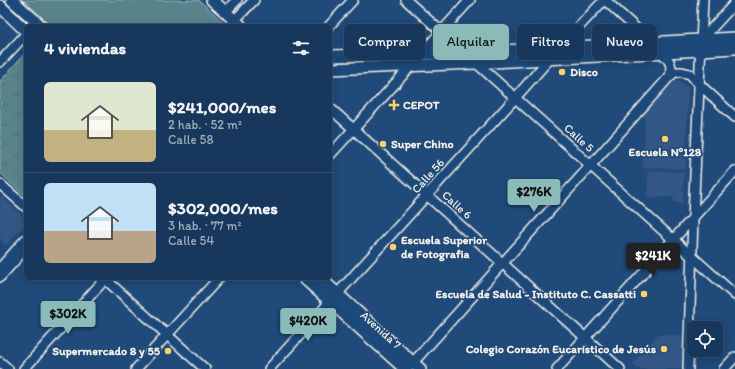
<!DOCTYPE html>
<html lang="es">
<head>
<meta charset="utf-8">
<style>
  :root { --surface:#17385c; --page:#244365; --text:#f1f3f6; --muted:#9eacbb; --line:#365272; --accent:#8bbbb9 }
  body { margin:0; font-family:Itim,sans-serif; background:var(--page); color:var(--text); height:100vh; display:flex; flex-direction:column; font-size:15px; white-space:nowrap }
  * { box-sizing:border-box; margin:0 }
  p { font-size:13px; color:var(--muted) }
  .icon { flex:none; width:22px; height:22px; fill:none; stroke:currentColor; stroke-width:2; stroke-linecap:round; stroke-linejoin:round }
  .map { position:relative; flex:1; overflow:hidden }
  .side { position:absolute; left:24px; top:24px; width:308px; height:256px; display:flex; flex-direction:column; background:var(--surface); border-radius:6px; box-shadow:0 2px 10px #0003,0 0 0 1px var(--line) }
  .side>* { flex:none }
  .top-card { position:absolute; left:344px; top:24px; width:331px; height:36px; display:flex; gap:8px }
  .buttons { position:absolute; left:687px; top:321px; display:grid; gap:8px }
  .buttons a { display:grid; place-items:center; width:36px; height:36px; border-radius:6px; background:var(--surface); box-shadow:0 2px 10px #0003,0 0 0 1px var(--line); font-size:20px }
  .price { position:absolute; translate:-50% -34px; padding:0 9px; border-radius:4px; background:var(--accent); color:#111; font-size:13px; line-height:26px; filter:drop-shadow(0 1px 2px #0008) }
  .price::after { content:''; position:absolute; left:50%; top:24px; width:12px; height:9px; margin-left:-6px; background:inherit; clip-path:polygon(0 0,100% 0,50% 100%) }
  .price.selected { background:#222; color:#fff }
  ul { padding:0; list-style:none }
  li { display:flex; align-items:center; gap:12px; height:100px; padding:0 20px }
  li+li { border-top:1px solid var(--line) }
  li span { display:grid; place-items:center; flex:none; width:112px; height:80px; border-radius:6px; color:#555 }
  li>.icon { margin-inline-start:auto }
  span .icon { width:48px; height:48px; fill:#fffc; stroke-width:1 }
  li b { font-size:17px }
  h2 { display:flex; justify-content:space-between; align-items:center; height:48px; padding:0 20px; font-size:17px }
  .chip { padding:0 14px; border-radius:6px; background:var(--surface); box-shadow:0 2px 10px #0003,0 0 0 1px var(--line); font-size:14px; line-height:36px }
  .chip.selected { background:var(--accent); color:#111 }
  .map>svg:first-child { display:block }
  .built { fill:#335685 }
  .grass { fill:url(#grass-tufts); stroke:#a6bab9 }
  .green { fill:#59838a; stroke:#a6bab9 }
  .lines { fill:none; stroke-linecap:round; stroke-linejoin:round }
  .minor-casing { stroke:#f4f1e8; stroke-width:12 }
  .major-casing { stroke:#f4f1e8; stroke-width:14 }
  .minor { stroke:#1f4a7a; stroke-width:9 }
  .major { stroke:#1f4a7a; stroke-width:11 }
  .poi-dot { fill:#ffd166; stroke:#1f4a7a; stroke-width:1.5 }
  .labels { text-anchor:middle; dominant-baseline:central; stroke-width:3.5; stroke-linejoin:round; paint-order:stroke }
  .poi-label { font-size:12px; font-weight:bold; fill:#f4f1e8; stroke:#1f4a7a; text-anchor:start }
  .street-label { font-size:12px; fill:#f4f1e8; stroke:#1f4a7a }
</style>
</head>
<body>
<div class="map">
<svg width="735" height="369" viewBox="0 0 735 369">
  <defs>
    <pattern id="grass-tufts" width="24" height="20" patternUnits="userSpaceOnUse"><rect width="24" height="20" fill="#59838a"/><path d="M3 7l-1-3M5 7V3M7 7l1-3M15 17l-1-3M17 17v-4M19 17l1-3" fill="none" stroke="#536b6f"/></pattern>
  </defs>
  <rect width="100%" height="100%" fill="#1f4a7a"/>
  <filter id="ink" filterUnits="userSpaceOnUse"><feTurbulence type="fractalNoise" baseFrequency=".025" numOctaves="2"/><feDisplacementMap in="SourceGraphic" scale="8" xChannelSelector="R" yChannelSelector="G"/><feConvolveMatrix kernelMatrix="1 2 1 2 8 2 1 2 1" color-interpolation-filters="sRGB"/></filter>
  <g filter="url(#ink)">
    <g class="built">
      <polygon points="677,79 688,87 686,169 643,168 645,111"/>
      <polygon points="648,170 684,172 683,203 674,203 673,197 647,197"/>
      <polygon points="0,195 26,219 26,224 6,245 0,239"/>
      <polygon points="658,334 683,335 682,369 637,369 632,364"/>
    </g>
    <polygon class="grass" points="26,52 26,197 0,173 0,81"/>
    <polygon class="green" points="23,0 199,0 227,26 52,26"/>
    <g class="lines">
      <defs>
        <g id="minor">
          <polyline points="406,0 735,295"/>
          <polyline points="605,0 651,42"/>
          <polyline points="225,12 237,0"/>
          <polyline points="235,20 254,0"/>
          <polyline points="329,26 353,0"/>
          <polyline points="701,40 735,3"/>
          <path d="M 660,52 C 669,59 673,64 670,76"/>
          <polyline points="0,62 26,34"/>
          <polyline points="330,108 620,369"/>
          <polyline points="330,155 412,65 422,53 470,0"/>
          <polyline points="0,184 26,207"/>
          <polyline points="0,268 26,239"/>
          <polyline points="0,277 26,248"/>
          <polyline points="104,278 205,369"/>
          <polyline points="0,362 8,369"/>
          <polyline points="409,367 591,165 670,76 675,72 682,72 690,74 699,84 735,117"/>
          <polyline points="24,369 106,278"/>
          <polyline points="136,369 219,278"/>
          <polyline points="269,369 516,97 559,48 604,0"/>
          <polyline points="557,369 735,171"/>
          <polyline points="688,369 693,218 703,0"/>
          <polyline points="724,369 735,357"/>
        </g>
        <g id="major">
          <polyline points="12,0 41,26"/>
          <polyline points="212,0 241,26"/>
          <polyline points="0,6 26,31"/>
          <polyline points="330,56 465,53 735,38"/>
          <polyline points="330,69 476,63 735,48"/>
          <polyline points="304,278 405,369"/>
          <polyline points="320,278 420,369"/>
        </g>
      </defs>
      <use href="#minor" class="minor-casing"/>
      <use href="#major" class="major-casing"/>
      <use href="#minor" class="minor"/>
      <use href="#major" class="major"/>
    </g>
  </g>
  <g class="poi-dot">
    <circle cx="562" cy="72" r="4"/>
    <path d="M392 99h4v4h4v4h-4v4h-4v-4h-4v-4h4z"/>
    <circle cx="665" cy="139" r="4"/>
    <circle cx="383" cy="144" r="4"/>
    <circle cx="393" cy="247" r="4"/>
    <circle cx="644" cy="294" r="4"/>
    <circle cx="664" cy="349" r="4"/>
    <circle cx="168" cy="351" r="4"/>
  </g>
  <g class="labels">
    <g class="poi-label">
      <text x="570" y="72">Disco</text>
      <text x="403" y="105">CEPOT</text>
      <text x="391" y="144">Super Chino</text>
      <text x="665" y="152" text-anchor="middle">Escuela Nº128</text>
      <text x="401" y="240">Escuela Superior<tspan x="401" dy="14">de Fotografia</tspan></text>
      <text x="636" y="294" text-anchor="end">Escuela de Salud - Instituto C. Cassatti</text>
      <text x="656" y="349" text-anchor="end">Colegio Corazón Eucarístico de Jesús</text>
      <text x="160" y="351" text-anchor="end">Supermercado 8 y 55</text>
    </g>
    <g class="street-label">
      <text transform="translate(579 138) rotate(42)">Calle 5</text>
      <text transform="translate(428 176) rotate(-48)">Calle 56</text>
      <text transform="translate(457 205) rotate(42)">Calle 6</text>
      <text transform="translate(381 330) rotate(42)">Avenida 7</text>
    </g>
  </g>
</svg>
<div class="buttons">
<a><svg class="icon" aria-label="locate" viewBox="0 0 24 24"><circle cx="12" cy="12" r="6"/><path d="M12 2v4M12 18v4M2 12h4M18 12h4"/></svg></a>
</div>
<b class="price" style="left:534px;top:213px">$276K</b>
<b class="price selected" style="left:653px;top:277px">$241K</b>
<b class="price" style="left:68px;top:335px">$302K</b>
<b class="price" style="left:308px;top:342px">$420K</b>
<div class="top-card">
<a class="chip">Comprar</a>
<a class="chip selected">Alquilar</a>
<a class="chip">Filtros</a>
<a class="chip">Nuevo</a>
</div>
<section class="side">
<h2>4 viviendas<svg class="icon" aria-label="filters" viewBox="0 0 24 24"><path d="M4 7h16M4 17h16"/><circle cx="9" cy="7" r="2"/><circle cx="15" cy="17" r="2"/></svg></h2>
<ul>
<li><span style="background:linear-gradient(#dfe7d0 60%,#c2b280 0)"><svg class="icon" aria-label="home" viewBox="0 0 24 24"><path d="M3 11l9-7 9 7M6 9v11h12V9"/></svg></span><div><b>$241,000/mes</b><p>2 hab. · 52 m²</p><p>Calle 58</p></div></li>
<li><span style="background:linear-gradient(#bfe0f5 60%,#b9a48a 0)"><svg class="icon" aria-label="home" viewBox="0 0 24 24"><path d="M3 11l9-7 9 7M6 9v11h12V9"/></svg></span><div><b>$302,000/mes</b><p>3 hab. · 77 m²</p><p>Calle 54</p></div></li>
</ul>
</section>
</div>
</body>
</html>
